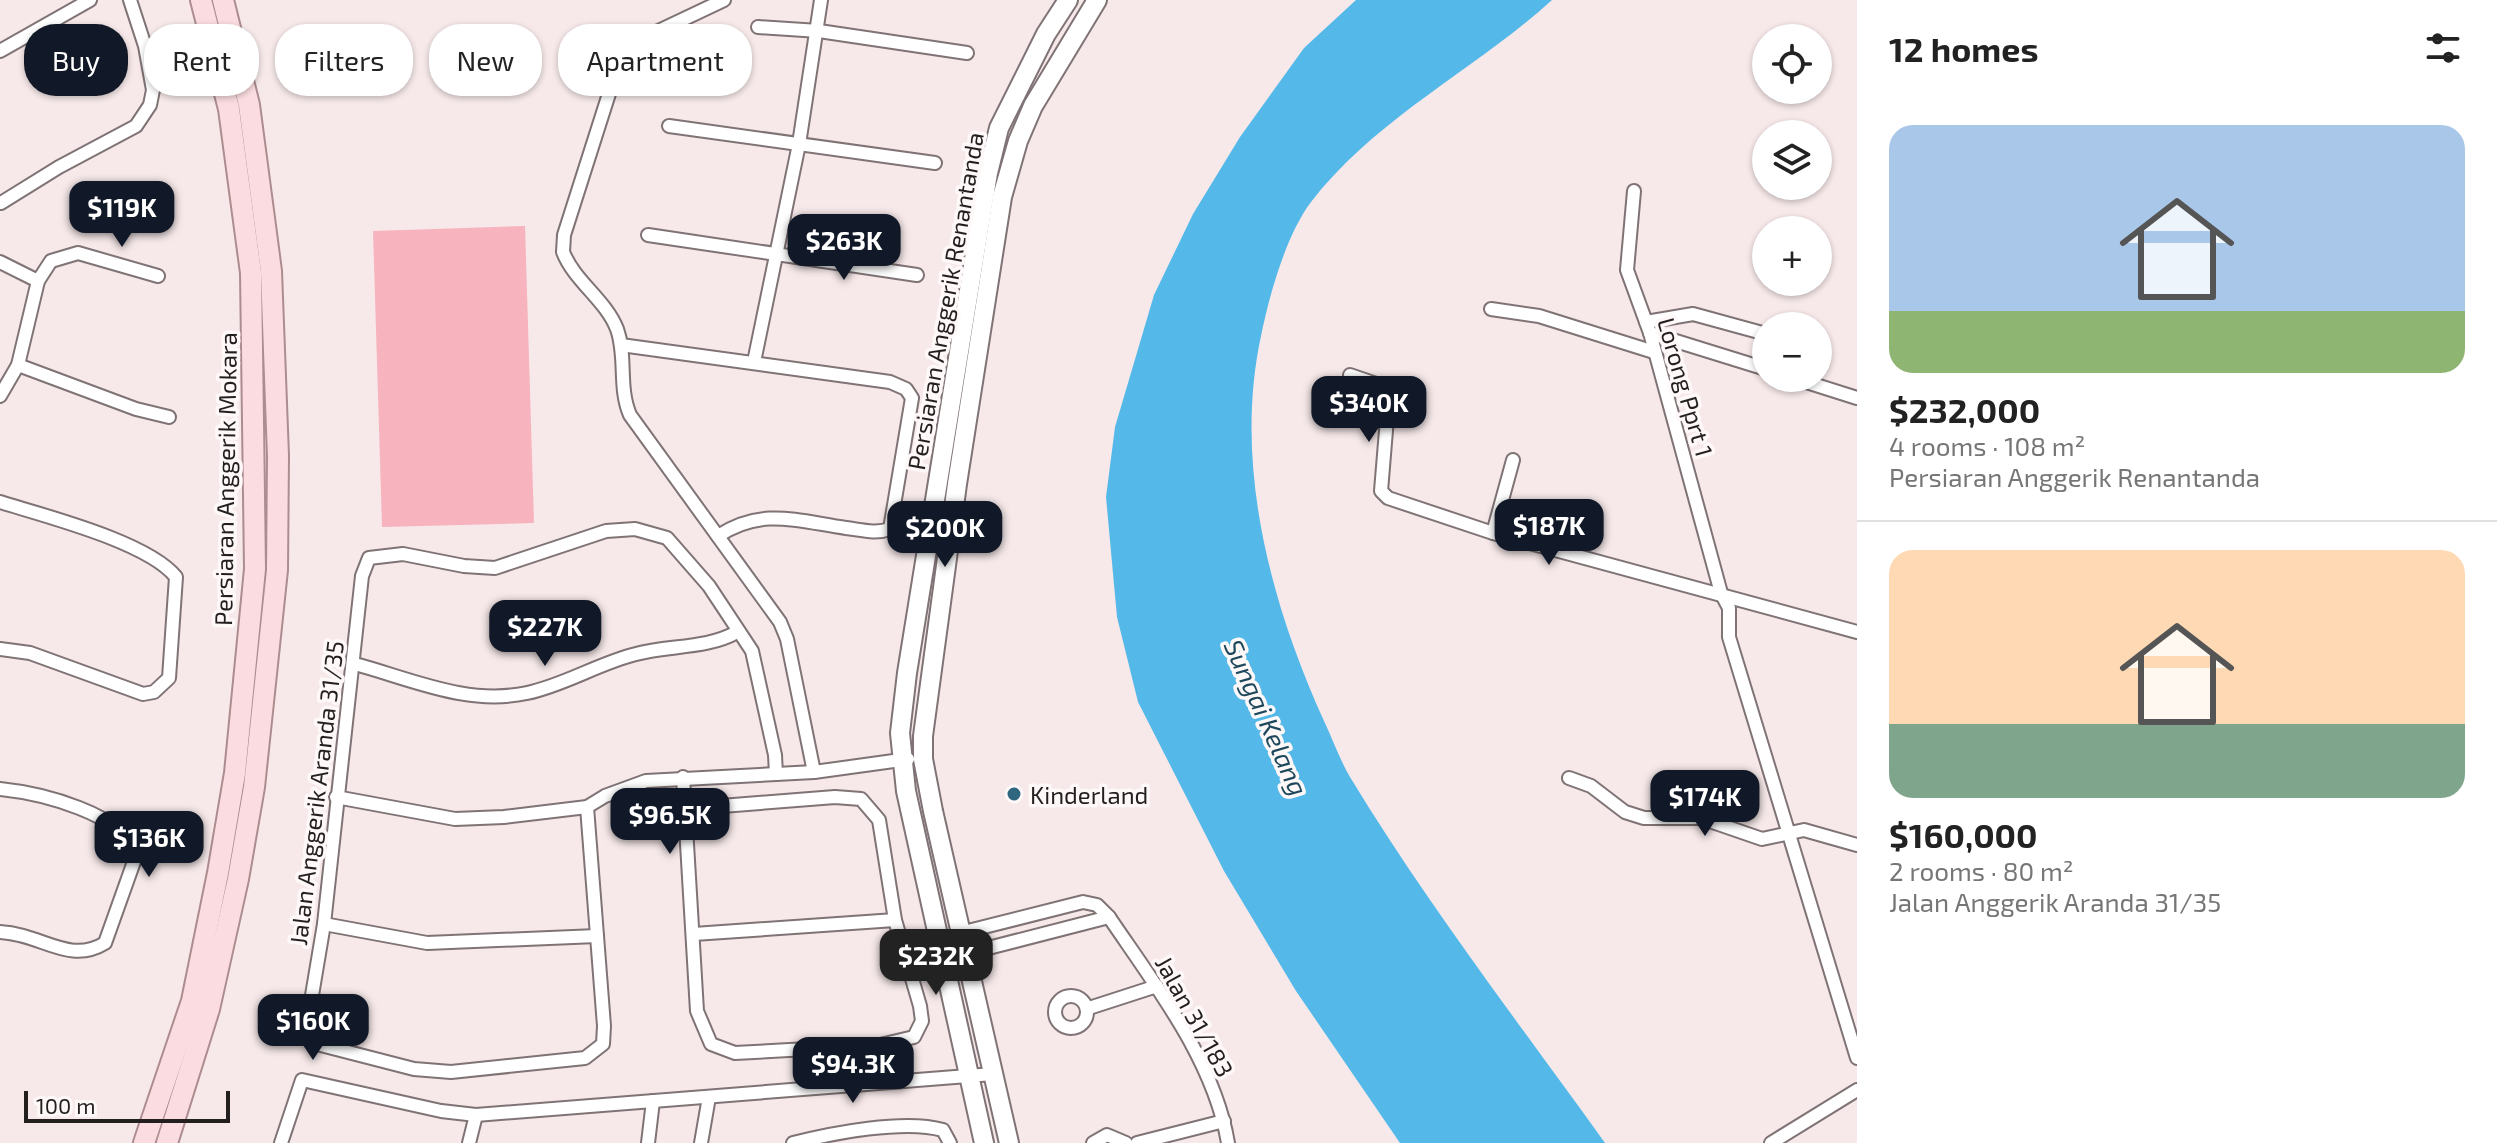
<!DOCTYPE html>
<html lang="en">
<head>
<meta charset="utf-8">
<style>
  :root { --surface:#fff; --page:#f6f6f6; --text:#222; --muted:#767676; --line:#e0e0e0; --accent:#111827 }
  body { margin:0; font-family:"Exo 2",sans-serif; background:var(--page); color:var(--text); height:100vh; display:flex; flex-direction:column; font-size:30px; white-space:nowrap }
  * { box-sizing:border-box; margin:0 }
  p { font-size:26px; color:var(--muted) }
  .icon { flex:none; width:44px; height:44px; fill:none; stroke:currentColor; stroke-width:2; stroke-linecap:round; stroke-linejoin:round }
  .map { position:relative; flex:1; overflow:hidden }
  .side { display:flex; flex-direction:column; background:var(--surface); width:640px }
  .side>* { flex:none }
  .top-card { position:absolute; left:24px; top:24px; width:760px; height:72px; display:flex; gap:16px }
  .fabs { position:absolute; left:1752px; top:24px; display:grid; gap:16px }
  .fabs a { display:grid; place-items:center; width:80px; height:80px; border-radius:50%; background:var(--surface); box-shadow:0 2px 6px #0004; font-size:40px }
  .scale { position:absolute; left:24px; bottom:20px; width:206px; box-sizing:border-box; padding-left:8px; border:4px solid #231f1f; border-top:0; font-size:22px; line-height:28px; white-space:nowrap; color:#231f1f; -webkit-text-stroke:6px #fef8f9; paint-order:stroke }
  .price { position:absolute; translate:-50% -68px; padding:0 18px; border-radius:16px; background:var(--accent); color:#fff; font-size:26px; line-height:52px; filter:drop-shadow(0 2px 4px #0008) }
  .price::after { content:''; position:absolute; left:50%; top:48px; width:24px; height:18px; margin-left:-12px; background:inherit; clip-path:polygon(0 0,100% 0,50% 100%) }
  .price.selected { background:#222; color:#fff }
  ul { padding:0; list-style:none }
  li { display:grid; align-content:center; gap:16px; height:424px; padding:0 32px }
  li+li { border-top:2px solid var(--line) }
  li span { display:grid; place-items:center; height:248px; border-radius:24px; color:#555 }
  li>.icon { margin-inline-start:auto }
  span .icon { width:144px; height:144px; fill:#fffc; stroke-width:1 }
  li b { font-size:34px }
  h2 { display:flex; justify-content:space-between; align-items:center; height:96px; padding:0 32px; font-size:34px }
  .pill { padding:0 28px; border-radius:32px; background:var(--surface); box-shadow:0 2px 6px #0004; font-size:28px; line-height:72px }
  .pill.selected { background:var(--accent); color:#fff }
  main { display:flex; flex:1; min-height:0 }
  .map>svg:first-child { display:block }
  .green { fill:#f7b4be }
  .water { fill:#54b9e8 }
  .lines { fill:none; stroke-linecap:round; stroke-linejoin:round }
  .street-casing { stroke:#7f7375; stroke-width:16 }
  .secondary-casing { stroke:#7f7375; stroke-width:22 }
  .primary-casing { stroke:#ad8c90; stroke-width:24 }
  .street { stroke:#fff; stroke-width:12 }
  .secondary { stroke:#fff; stroke-width:18 }
  .primary { stroke:#fbdde1; stroke-width:20 }
  .poi-dot { fill:#2f6781; stroke:#fef8f9; stroke-width:3 }
  .labels { text-anchor:middle; dominant-baseline:central; stroke-width:7; stroke-linejoin:round; paint-order:stroke }
  .street-label { font-size:24px; fill:#231f1f; stroke:#fef8f9 }
  .poi-label { font-size:24px; fill:#231f1f; stroke:#fef8f9; text-anchor:start }
  .water-label { font-size:26px; font-style:italic; fill:#1d485c; stroke:#fef8f9 }
</style>
</head>
<body>
<main>
<div class="map">
<svg width="1857" height="1143" viewBox="0 0 1857 1143">
  <rect width="100%" height="100%" fill="#f7e9ea"/>
  <polygon class="green" points="525,226 534,523 382,527 373,231"/>
  <path class="water" d="M 1356,0 L 1552,0 C 1474,71 1377,117 1311,202 C 1286,235 1269,296 1261,336 C 1233,465 1271,604 1324,721 C 1333,740 1340,760 1350,777 C 1427,904 1519,1023 1605,1143 L 1400,1143 L 1296,991 L 1224,871 L 1138,702 L 1117,617 L 1106,497 L 1115,427 L 1154,295 L 1193,214 L 1240,137 L 1304,48 Z"/>
  <g class="lines">
    <defs>
      <g id="street">
        <path d="M 724,0 L 629,45 L 621,56 L 564,235 L 563,252 C 575,282 605,299 617,329 C 627,357 618,387 630,415 L 780,622 L 787,639 L 814,772"/>
        <polyline points="758,27 819,31 967,53"/>
        <polyline points="0,51 90,0"/>
        <polyline points="669,126 935,163"/>
        <polyline points="1634,191 1627,270 1650,333 1721,593 1729,608 1729,637 1857,1058"/>
        <polyline points="1,203 59,167 136,126 150,105 153,90 145,46 130,0"/>
        <polyline points="648,235 917,275"/>
        <polyline points="0,262 38,281"/>
        <polyline points="1491,309 1539,316 1654,352"/>
        <polyline points="1646,322 1693,314 1766,334"/>
        <polyline points="1650,333 1766,369"/>
        <path d="M 621,345 L 890,382 L 906,389 L 912,398 L 890,529 C 876,534 862,530 846,528 C 797,521 762,507 718,536"/>
        <polyline points="754,362 799,144 821,0"/>
        <polyline points="18,365 136,409 169,417"/>
        <polyline points="1350,375 1385,387 1389,394 1381,491 1388,498 1493,533 1857,632"/>
        <polyline points="1794,378 1857,398"/>
        <polyline points="0,396 18,365 38,281 51,261 78,253 158,276"/>
        <path d="M 0,502 C 45,516 148,542 176,577 L 169,678 L 154,692 L 143,694 L 30,653 L 0,649"/>
        <polyline points="1493,533 1513,460"/>
        <path d="M 355,664 C 411,679 468,706 527,693 C 565,685 599,663 636,654 C 669,645 707,649 737,632"/>
        <polyline points="683,777 697,1011 711,1044 735,1053 880,1045 914,1037 922,1021 920,1006 895,920 879,820 861,799 835,797 684,809"/>
        <polyline points="1569,778 1591,786 1625,812 1644,818 1701,818 1762,839 1804,830 1857,845"/>
        <path d="M 0,789 C 39,793 126,813 136,856 L 105,943 C 69,965 42,934 0,932"/>
        <polyline points="336,797 455,819 504,817 587,807 605,796 646,781 814,772 908,759"/>
        <polyline points="587,807 604,1026 603,1044 585,1058 451,1072 414,1069 313,1043 306,1031 324,924 362,576 369,558 403,554 464,566 495,568 606,531 635,529 667,538 709,586 752,651 775,755 776,774"/>
        <path d="M 1109,917 C 1155,985 1214,1060 1228,1143"/>
        <polyline points="324,924 427,943 597,936"/>
        <polyline points="960,933 1083,902 1097,905 1109,917 965,954"/>
        <polyline points="694,934 895,920"/>
        <circle cx="1071" cy="1012" r="16"/>
        <polyline points="1089,1008 1157,986"/>
        <polyline points="281,1143 302,1080 441,1111 476,1115 993,1074"/>
        <polyline points="469,1143 476,1115"/>
        <polyline points="648,1143 653,1101"/>
        <polyline points="701,1143 709,1097"/>
        <path d="M 793,1143 C 833,1133 904,1119 943,1130 L 950,1143"/>
        <polyline points="1093,1143 1107,1135 1126,1143"/>
        <polyline points="1137,1143 1224,1121"/>
        <polyline points="1771,1143 1857,1090"/>
      </g>
      <g id="secondary">
        <polyline points="984,1143 906,791 900,733 907,673 988,173 999,128 1046,34 1068,0"/>
        <polyline points="1009,1143 933,811 923,759 923,736 957,484 1002,197 1018,141 1033,106 1097,0"/>
      </g>
      <g id="primary">
        <polyline points="144,1143 192,1001 218,873 235,773 255,569 251,273 229,109 201,0"/>
        <polyline points="167,1143 209,1009 238,879 254,787 277,570 278,456 271,271 249,105 223,0"/>
      </g>
    </defs>
    <use href="#street" class="street-casing"/>
    <use href="#secondary" class="secondary-casing"/>
    <use href="#primary" class="primary-casing"/>
    <use href="#street" class="street"/>
    <use href="#secondary" class="secondary"/>
    <use href="#primary" class="primary"/>
  </g>
  <circle class="poi-dot" cx="1014" cy="794" r="8"/>
  <g class="labels">
    <g class="street-label">
      <text transform="translate(945 301) rotate(-80)">Persiaran Anggerik Renantanda</text>
      <text transform="translate(1686 387) rotate(74)">Lorong Pprt 1</text>
      <text transform="translate(225 479) rotate(-89)">Persiaran Anggerik Mokara</text>
      <text transform="translate(316 793) rotate(-83)">Jalan Anggerik Aranda 31/35</text>
      <text transform="translate(1195 1016) rotate(61)">Jalan 31/183</text>
    </g>
    <g class="poi-label">
      <text x="1030" y="794">Kinderland</text>
    </g>
    <g class="water-label">
      <text transform="translate(1267 717) rotate(66)">Sungai Kelang</text>
    </g>
  </g>
</svg>
<div class="fabs">
<a><svg class="icon" aria-label="locate" viewBox="0 0 24 24"><circle cx="12" cy="12" r="6"/><path d="M12 2v4M12 18v4M2 12h4M18 12h4"/></svg></a>
<a><svg class="icon" aria-label="layers" viewBox="0 0 24 24"><path d="M12 4l9 5-9 5-9-5zM3 14l9 5 9-5"/></svg></a>
<a>+</a>
<a>−</a>
</div>
<div class="scale">100 m</div>
<b class="price" style="left:122px;top:249px">$119K</b>
<b class="price" style="left:844px;top:282px">$263K</b>
<b class="price" style="left:1369px;top:444px">$340K</b>
<b class="price" style="left:1549px;top:567px">$187K</b>
<b class="price" style="left:945px;top:569px">$200K</b>
<b class="price" style="left:545px;top:668px">$227K</b>
<b class="price" style="left:1705px;top:838px">$174K</b>
<b class="price" style="left:670px;top:856px">$96.5K</b>
<b class="price" style="left:149px;top:879px">$136K</b>
<b class="price selected" style="left:936px;top:997px">$232K</b>
<b class="price" style="left:313px;top:1062px">$160K</b>
<b class="price" style="left:853px;top:1105px">$94.3K</b>
<div class="top-card">
<a class="pill selected">Buy</a>
<a class="pill">Rent</a>
<a class="pill">Filters</a>
<a class="pill">New</a>
<a class="pill">Apartment</a>
</div>
</div>
<section class="side">
<h2>12 homes<svg class="icon" aria-label="filters" viewBox="0 0 24 24"><path d="M4 7h16M4 17h16"/><circle cx="9" cy="7" r="2"/><circle cx="15" cy="17" r="2"/></svg></h2>
<ul>
<li><span style="background:linear-gradient(#a9c7e8 75%,#8fb573 0)"><svg class="icon" aria-label="home" viewBox="0 0 24 24"><path d="M3 11l9-7 9 7M6 9v11h12V9"/></svg></span><div><b>$232,000</b><p>4 rooms · 108 m²</p><p>Persiaran Anggerik Renantanda</p></div></li>
<li><span style="background:linear-gradient(#ffd9b3 70%,#7fa58c 0)"><svg class="icon" aria-label="home" viewBox="0 0 24 24"><path d="M3 11l9-7 9 7M6 9v11h12V9"/></svg></span><div><b>$160,000</b><p>2 rooms · 80 m²</p><p>Jalan Anggerik Aranda 31/35</p></div></li>
</ul>
</section>
</main>
</body>
</html>
